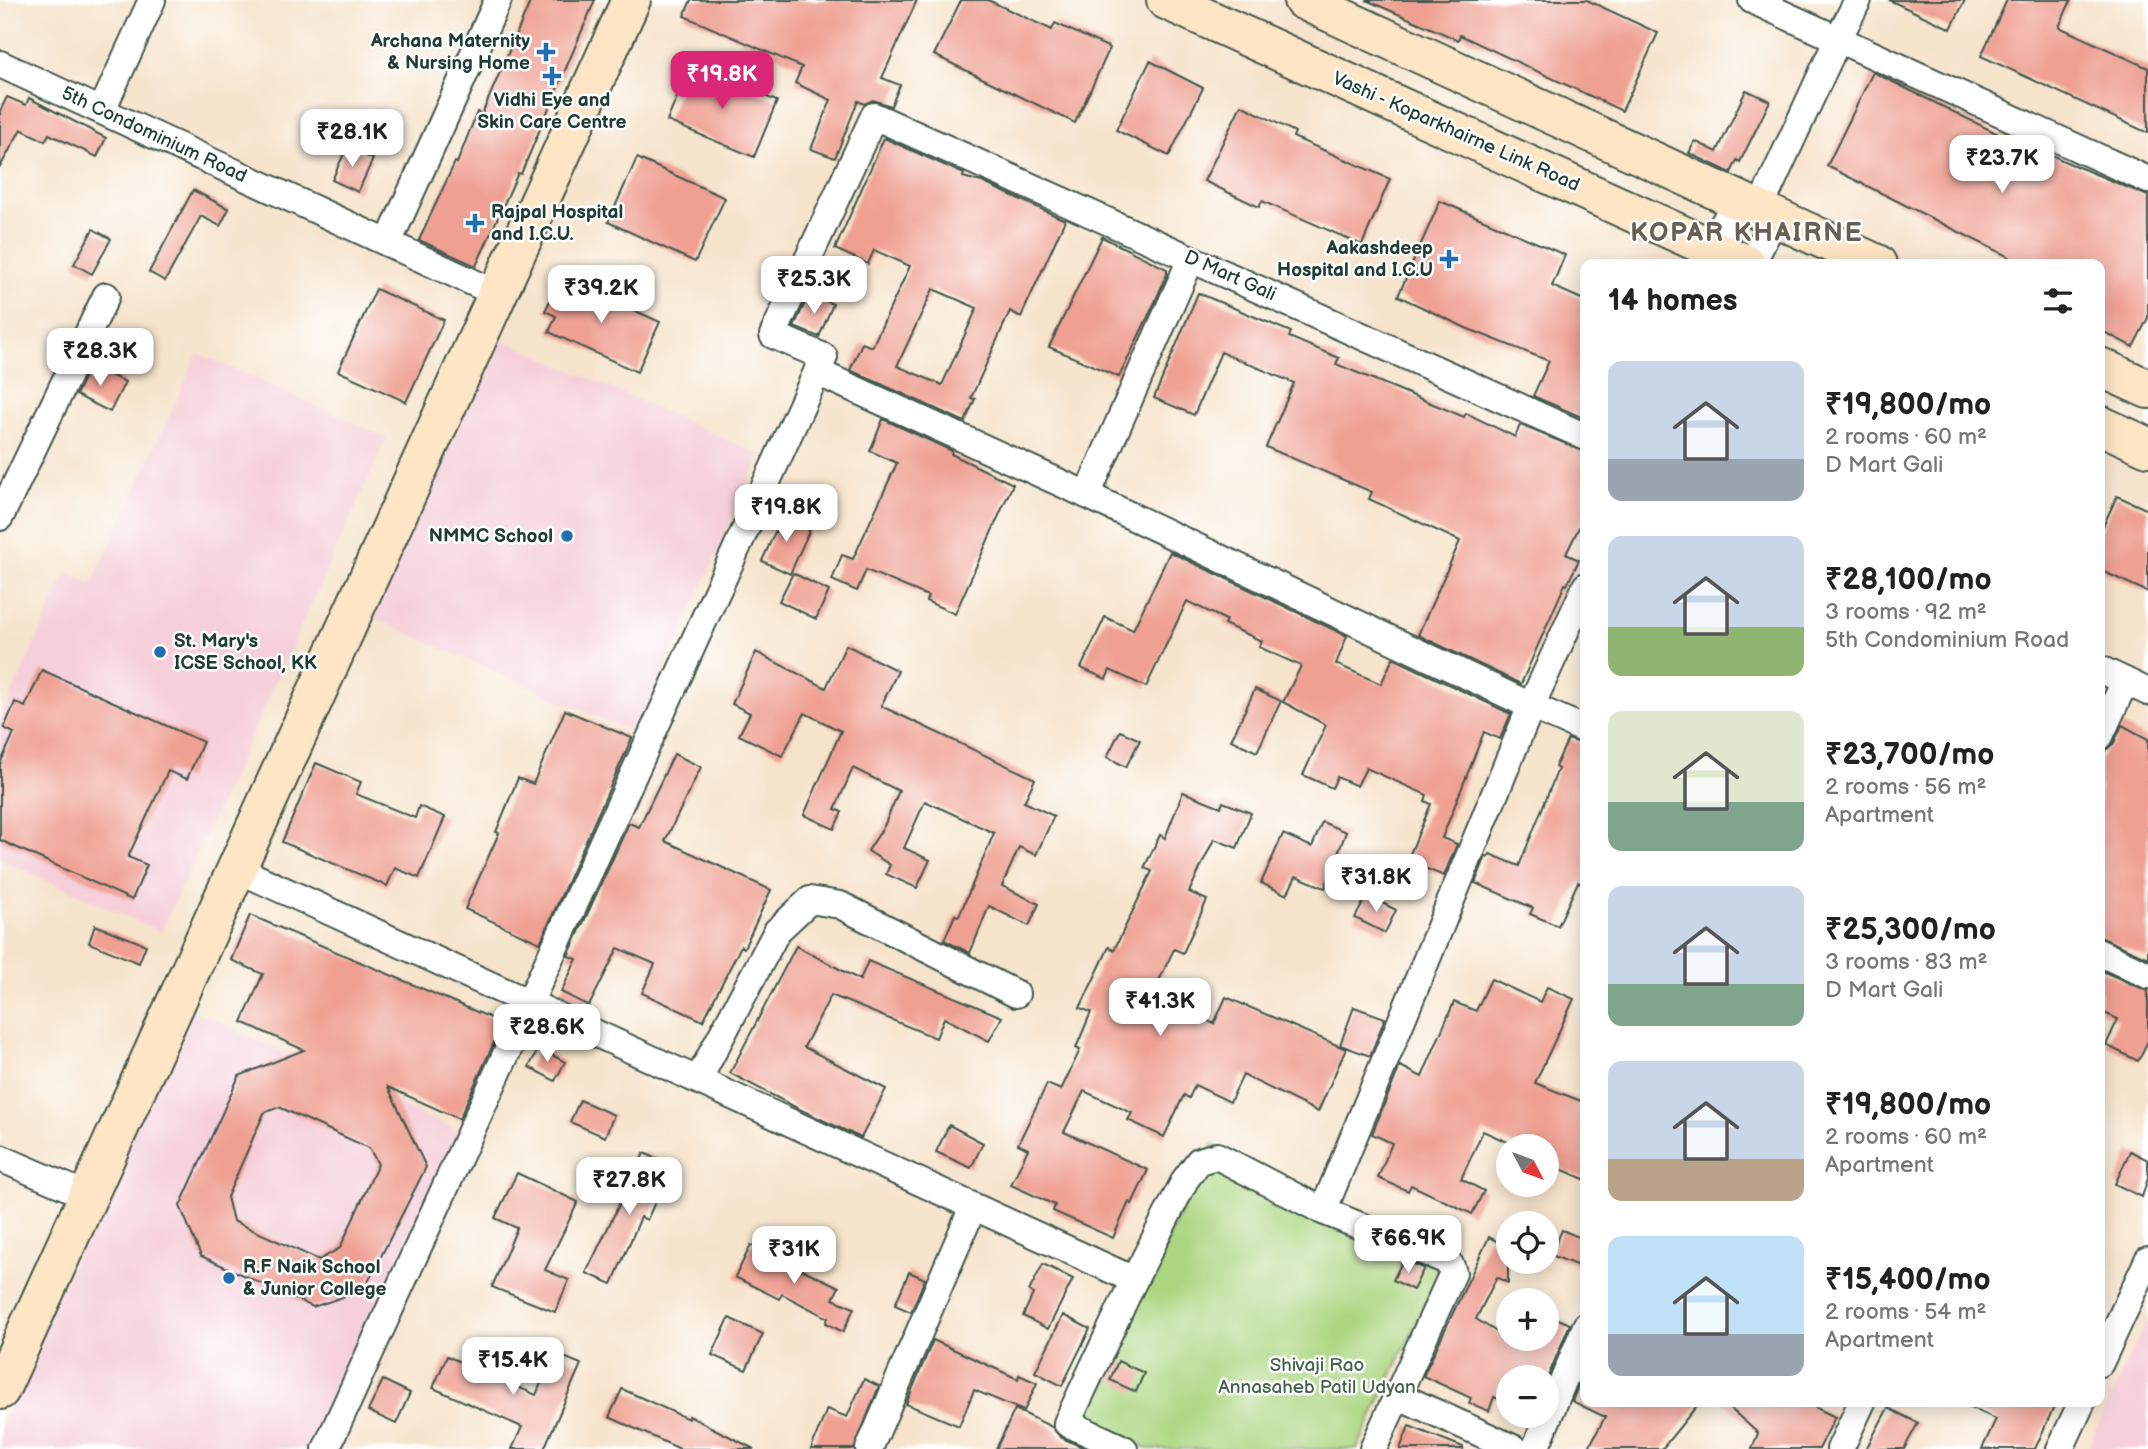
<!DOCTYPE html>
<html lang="en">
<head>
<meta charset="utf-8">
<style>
  :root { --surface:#fff; --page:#f2f2f2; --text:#222; --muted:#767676; --accent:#db2777 }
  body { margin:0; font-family:"Balsamiq Sans",sans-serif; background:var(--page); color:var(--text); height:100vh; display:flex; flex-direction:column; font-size:26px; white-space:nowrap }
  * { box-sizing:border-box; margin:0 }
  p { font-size:23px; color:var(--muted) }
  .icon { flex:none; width:38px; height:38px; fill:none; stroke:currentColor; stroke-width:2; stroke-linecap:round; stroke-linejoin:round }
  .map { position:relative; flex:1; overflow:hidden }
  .side { position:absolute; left:1580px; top:259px; width:525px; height:1148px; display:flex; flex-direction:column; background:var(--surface); border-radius:14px; box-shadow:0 4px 18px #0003 }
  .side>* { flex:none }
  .needle { width:46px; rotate:131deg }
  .controls { position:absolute; left:1496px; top:1134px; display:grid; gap:14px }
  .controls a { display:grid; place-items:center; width:63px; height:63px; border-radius:50%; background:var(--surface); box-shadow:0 4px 18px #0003; font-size:35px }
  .price { position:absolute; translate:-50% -60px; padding:0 16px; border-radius:14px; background:#fff; color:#222; font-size:23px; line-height:46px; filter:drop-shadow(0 2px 4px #0008) }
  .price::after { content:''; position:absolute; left:50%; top:42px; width:21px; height:16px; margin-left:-10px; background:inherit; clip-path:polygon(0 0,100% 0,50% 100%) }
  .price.current { background:var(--accent); color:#fff }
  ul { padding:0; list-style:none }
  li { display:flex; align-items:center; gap:21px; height:175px; padding:0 28px }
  li span { display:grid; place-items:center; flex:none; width:196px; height:140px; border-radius:14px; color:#555 }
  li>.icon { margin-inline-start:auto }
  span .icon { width:84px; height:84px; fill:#fffc; stroke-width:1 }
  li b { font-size:30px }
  h2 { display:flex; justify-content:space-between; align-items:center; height:84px; padding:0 28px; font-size:30px }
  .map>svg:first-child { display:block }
  .built { fill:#f5cfda }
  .green { fill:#acd580; stroke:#66895a; stroke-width:2 }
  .building { fill:#efa093; fill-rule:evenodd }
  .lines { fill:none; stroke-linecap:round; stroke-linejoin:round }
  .street-casing { stroke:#3f564b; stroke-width:30 }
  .secondary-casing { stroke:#3f564b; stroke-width:42 }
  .street { stroke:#fff; stroke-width:26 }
  .secondary { stroke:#fde5c5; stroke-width:38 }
  .poi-dot { fill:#1f6fb2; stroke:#fff; stroke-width:2.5 }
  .labels { text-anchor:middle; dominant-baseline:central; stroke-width:5; stroke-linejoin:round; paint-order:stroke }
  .poi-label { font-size:19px; font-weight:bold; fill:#1f3d34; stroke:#fff; text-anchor:end }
  .street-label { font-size:19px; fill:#1f3d34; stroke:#fff }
  .park-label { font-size:19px; fill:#426347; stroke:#fff }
  .district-label { font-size:26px; font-weight:bold; letter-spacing:2px; fill:#686055; stroke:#fff }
</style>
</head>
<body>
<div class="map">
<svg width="2148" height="1449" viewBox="0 0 2148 1449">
  <rect width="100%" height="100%" fill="#fff"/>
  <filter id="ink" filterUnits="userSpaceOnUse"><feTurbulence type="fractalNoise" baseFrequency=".0143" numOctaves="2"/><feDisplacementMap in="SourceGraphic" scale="14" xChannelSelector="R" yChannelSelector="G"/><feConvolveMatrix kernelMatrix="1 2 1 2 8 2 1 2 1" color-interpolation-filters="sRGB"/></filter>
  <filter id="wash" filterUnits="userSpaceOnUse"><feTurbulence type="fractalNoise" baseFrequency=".00686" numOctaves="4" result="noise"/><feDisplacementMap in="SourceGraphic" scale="28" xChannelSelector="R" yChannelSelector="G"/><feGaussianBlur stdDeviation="1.57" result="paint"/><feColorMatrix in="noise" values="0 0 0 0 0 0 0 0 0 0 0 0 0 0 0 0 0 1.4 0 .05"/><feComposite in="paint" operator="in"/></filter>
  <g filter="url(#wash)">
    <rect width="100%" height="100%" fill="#f6e3cb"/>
    <g class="built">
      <polygon points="499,338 761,455 636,734 374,618"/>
      <polygon points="198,353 387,438 161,932 0,859 0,720 67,573 92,584"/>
      <polygon points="189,1009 458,1131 313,1449 0,1449 0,1424"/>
      <polygon points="2148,1317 2148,1449 2087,1449"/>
    </g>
    <polygon class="green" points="1212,1145 1448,1254 1357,1449 1149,1449 1085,1419"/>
    <g id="blocks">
      <g class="building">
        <polygon points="531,0 595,0 521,174 518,173 476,266 419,240 455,162 457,163 477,112 482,114"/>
        <polygon points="691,0 917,0 882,78 900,85 891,106 873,100 864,104 858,101 835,158 811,149 831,100 795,83 802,67 684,16"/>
        <polygon points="961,0 988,0 1052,30 1055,23 1110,48 1075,123 934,55"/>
        <polygon points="1366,0 1587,0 1658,33 1622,111 1460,35 1458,40"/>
        <polygon points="1889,0 1965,0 1951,29"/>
        <polygon points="2007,0 2071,0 2059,27 2148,68 2148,133 1981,56"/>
        <polygon points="1150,61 1203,88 1169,156 1116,130"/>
        <polygon points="690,66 777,101 754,157 667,121"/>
        <polygon points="1873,72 2004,137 2006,133 2064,161 2148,196 2148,318 2133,347 2100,330 2100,264 2023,264 1827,166"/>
        <polygon points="1746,90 1770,101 1740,162 1737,160 1731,173 1689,153 1695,141 1717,152"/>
        <polygon points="7,97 26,105 29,98 106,138 97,157 49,134 45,141 21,129 0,167 0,111"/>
        <polygon points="1241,105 1295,132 1293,137 1390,179 1362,245 1262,201 1259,207 1204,181"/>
        <path d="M 884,138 L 964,174 L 963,177 L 982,182 L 1065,220 L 1021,317 L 1010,311 L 971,398 L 975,399 L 965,422 L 850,370 L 862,343 L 872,347 L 910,266 L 874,250 L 868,264 L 835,249 ZM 933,289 L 977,308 L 942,385 L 897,366 Z"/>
        <polygon points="347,147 373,159 358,192 332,180"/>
        <polygon points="637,158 725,198 695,262 608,222"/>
        <polygon points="193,190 229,209 220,226 201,216 165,281 149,272"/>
        <polygon points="1440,201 1565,255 1552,286 1586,301 1586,419 1533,396 1549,361 1466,328 1398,296"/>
        <polygon points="93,229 111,239 92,274 74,264"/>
        <polygon points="1102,237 1167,269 1167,274 1155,302 1119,377 1049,347"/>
        <polygon points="561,277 660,322 637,372 549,332 556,316 545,311"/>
        <polygon points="376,289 444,320 406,402 338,371"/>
        <polygon points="1198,293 1291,332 1289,337 1339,358 1336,364 1414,396 1464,417 1466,413 1515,437 1520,425 1586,452 1586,513 1566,554 1579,560 1567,585 1565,584 1521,684 1418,635 1460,541 1369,499 1372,492 1266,447 1294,383 1221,352 1194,415 1154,398"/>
        <polygon points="809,294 833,304 819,337 794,327"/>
        <polygon points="90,365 125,382 110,412 76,395"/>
        <polygon points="883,419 952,451 951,454 1013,484 955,614 926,601 928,596 866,570 857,591 832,580 842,555 853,559 897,463 870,451"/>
        <polygon points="2117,496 2148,510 2148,592 2100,570 2100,533"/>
        <polygon points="783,514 811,527 790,574 762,561"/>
        <polygon points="1170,552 1347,636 1336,664 1381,684 1393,658 1511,714 1500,739 1484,732 1442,838 1457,844 1444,876 1407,861 1431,804 1425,801 1427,795 1366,768 1357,786 1337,777 1332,788 1303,775 1326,725 1283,702 1301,666 1259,647 1262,641 1224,624 1226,620 1187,601 1146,687 1110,670 1106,679 1081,668 1105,617 1133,630"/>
        <polygon points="793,573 829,591 816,619 779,601"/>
        <polygon points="846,645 898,671 881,706 1035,779 1024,802 1054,816 1036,855 1019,847 1002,886 1039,904 1029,926 989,906 970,953 944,940 955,915 959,916 994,833 925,801 904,848 930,860 917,888 886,874 890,865 868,851 884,826 899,791 853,768 835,809 842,812 834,829 804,815 841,731 805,713 782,756 739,735 750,713 732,704 756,652 826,688"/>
        <polygon points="42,670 203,742 187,779 168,771 128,857 147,865 132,900 0,840 0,764 14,733 4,728 15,702 25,707"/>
        <polygon points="1255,689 1281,701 1257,752 1231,740"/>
        <polygon points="565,710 632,738 540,943 465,909 499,833 496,832 518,778 533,784"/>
        <polygon points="2122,725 2148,739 2148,958 2100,937 2100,761 2106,750 2114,743"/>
        <polygon points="1120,731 1140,740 1126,767 1107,757"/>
        <polygon points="1568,739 1586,745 1586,885 1578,882 1558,926 1530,914 1533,908 1475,883 1486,856 1488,857 1490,854 1519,866 1558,769 1555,767"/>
        <polygon points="674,754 701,767 665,841 771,890 744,948 741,946 703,1021 642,993 655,964 618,948 589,1006 561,992 577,959 568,956 629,823 639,827"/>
        <polygon points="316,763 361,782 356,794 415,818 419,806 445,817 419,878 395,868 387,886 282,842"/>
        <polygon points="1183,792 1221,807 1223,802 1251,813 1237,848 1214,839 1189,892 1207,900 1183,953 1174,949 1153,993 1214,1024 1226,997 1346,1049 1318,1112 1243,1075 1230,1102 1195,1085 1189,1098 1184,1095 1164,1137 1128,1120 1132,1113 1084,1091 1064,1132 1148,1170 1132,1204 1129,1202 1113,1238 1053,1211 1055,1205 1011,1185 1028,1149 1018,1144 1047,1084 1061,1090 1080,1050 1076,1048 1091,1012 1080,1008 1109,947 1114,950 1152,871 1144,868 1160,835 1165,838"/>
        <polygon points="1322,822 1346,832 1325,888 1296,876 1287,895 1261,883 1283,834 1312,847"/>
        <polygon points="1367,895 1396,910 1385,933 1355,918"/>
        <path d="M 250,915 L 503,1023 L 459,1119 L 388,1087 L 426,1167 L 364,1290 L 313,1307 L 201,1256 L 180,1206 L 239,1076 L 304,1050 L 242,1022 L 263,974 L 231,960 ZM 279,1107 L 369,1148 L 378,1164 L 340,1248 L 319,1260 L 233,1221 L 227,1197 L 264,1113 Z"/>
        <polygon points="95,925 146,945 139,963 89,943"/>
        <polygon points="796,946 860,980 868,961 1002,1017 989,1041 944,1018 936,1038 831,995 804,1047 886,1089 861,1138 797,1108 730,1073"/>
        <polygon points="2100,970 2148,991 2148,1041 2138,1061 2106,1045 2118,1019 2100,1011"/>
        <polygon points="1491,979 1540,1002 1547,987 1574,999 1535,1083 1586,1103 1586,1180 1547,1163 1547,1146 1516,1146 1483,1131 1461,1179 1484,1191 1472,1214 1411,1185 1408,1191 1378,1178 1392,1143 1372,1134 1400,1066 1422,1077 1454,1002 1476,1011"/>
        <polygon points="1354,1007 1385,1018 1370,1056 1340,1045"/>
        <polygon points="539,1048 565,1062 555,1081 529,1067"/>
        <polygon points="580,1100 614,1115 605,1137 570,1122"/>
        <polygon points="949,1125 983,1143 971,1168 936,1152"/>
        <polygon points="2130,1151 2148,1160 2148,1178 2142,1197 2115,1184"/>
        <polygon points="644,1153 672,1165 647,1220 641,1217 612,1284 586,1273"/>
        <polygon points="517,1173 578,1202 545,1270 569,1280 555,1312 492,1287 517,1228 495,1218"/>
        <polygon points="1562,1230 1586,1240 1586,1269 1551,1255"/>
        <polygon points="1489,1237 1508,1247 1508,1283 1497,1277 1476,1319 1508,1339 1547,1339 1547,1314 1570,1324 1547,1379 1508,1377 1498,1399 1494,1397 1489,1411 1469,1403 1471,1398 1423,1376"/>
        <polygon points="751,1245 839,1287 833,1299 854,1308 843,1332 826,1323 828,1318 782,1294 779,1299 735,1277"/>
        <polygon points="1403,1260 1424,1268 1413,1290 1393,1280"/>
        <polygon points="1043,1264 1073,1279 1048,1329 1023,1316 1033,1294 1029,1291"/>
        <polygon points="909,1272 925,1279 911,1312 895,1305"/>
        <polygon points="1063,1315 1090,1329 1062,1386 1035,1372"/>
        <polygon points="729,1318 763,1334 746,1370 712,1355"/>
        <polygon points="933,1340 1018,1379 1019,1375 1037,1383 1024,1411 974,1390 959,1426 906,1404"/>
        <polygon points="554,1353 581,1364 544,1449 512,1449 522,1427 433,1388 447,1356 536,1395"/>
        <polygon points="1118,1361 1144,1373 1136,1392 1110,1380"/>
        <polygon points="1585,1369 1586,1402 1700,1402 1662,1449 1588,1449 1605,1417 1572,1401"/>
        <polygon points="864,1379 879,1386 854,1449 811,1449 827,1409 847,1417"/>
        <polygon points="383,1380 410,1393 396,1424 368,1411"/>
        <polygon points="622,1389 688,1419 689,1416 754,1449 680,1449 609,1417"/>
        <polygon points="1723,1402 1805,1402 1835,1417 1819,1449 1752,1449 1758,1433"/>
        <polygon points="1959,1402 2056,1402 2035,1449 1982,1449 1996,1419"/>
        <polygon points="1888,1408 1918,1423 1904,1449 1866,1449"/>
        <polygon points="1015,1409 1052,1427 1060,1437 1086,1449 996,1449"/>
        <polygon points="1409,1426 1463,1447 1463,1449 1400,1449"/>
      </g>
    </g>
  </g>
  <g filter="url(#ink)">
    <use href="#blocks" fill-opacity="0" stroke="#3f564b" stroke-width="2"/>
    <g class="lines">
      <defs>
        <g id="street">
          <polyline points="1752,0 2148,180"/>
          <polyline points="0,64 498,294"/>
          <polyline points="102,110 152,0"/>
          <polyline points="1759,210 1838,39 1858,0"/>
          <polyline points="388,243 498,0"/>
          <polyline points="1711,248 1736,200"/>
          <polyline points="1752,264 1775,217"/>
          <polyline points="817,372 824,357 773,335 874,116 1586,437"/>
          <polyline points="1087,495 1191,259"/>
          <polyline points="0,517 106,296"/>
          <polyline points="2100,669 2148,692"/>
          <polyline points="2100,736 2125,681"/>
          <polyline points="237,869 1134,1280"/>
          <polyline points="2100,953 2148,975"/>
          <polyline points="698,1080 777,931 810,900 840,905 1016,994"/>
          <polyline points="0,1158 88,1196"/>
          <polyline points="1323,1211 1531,706 1586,586"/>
          <polyline points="2100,1363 2148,1260"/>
          <polyline points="1399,1396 1515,1449"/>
          <polyline points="326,1449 817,372 1087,495 1531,706 1586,730"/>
          <polyline points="869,1449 973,1207"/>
          <polyline points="1124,1449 1067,1423 1134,1280 1185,1180 1199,1161 1217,1156 1323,1211 1445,1260 1451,1266 1453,1273 1373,1449"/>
          <polyline points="1535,1449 1586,1326"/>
          <polyline points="1840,1449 1862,1402"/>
          <polyline points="2060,1449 2082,1402"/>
        </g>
        <g id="secondary">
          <polyline points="1166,0 1746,264"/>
          <polyline points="1303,0 1877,264"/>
          <polyline points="2100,367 2148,389"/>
          <polyline points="2100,425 2148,447"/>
          <polyline points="0,1390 631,0"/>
        </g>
      </defs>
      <use href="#street" class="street-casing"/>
      <use href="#secondary" class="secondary-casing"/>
      <use href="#street" class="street"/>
      <use href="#secondary" class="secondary"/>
    </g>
  </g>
  <g class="poi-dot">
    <path d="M542.5 41.5h7v7h7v7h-7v7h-7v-7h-7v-7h7z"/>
    <path d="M548.5 65.5h7v7h7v7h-7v7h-7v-7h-7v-7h7z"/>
    <path d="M471.5 212.5h7v7h7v7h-7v7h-7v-7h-7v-7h7z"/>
    <path d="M1445.5 248.5h7v7h7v7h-7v7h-7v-7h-7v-7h7z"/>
    <circle cx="567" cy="536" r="7"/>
    <circle cx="160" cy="652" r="7"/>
    <circle cx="229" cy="1278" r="7"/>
  </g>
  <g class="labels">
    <g class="poi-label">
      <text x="530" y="41">Archana Maternity<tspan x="530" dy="22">&amp; Nursing Home</tspan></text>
      <text x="552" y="100" text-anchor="middle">Vidhi Eye and<tspan x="552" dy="22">Skin Care Centre</tspan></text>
      <text x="491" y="212" text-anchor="start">Rajpal Hospital<tspan x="491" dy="22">and I.C.U.</tspan></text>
      <text x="1433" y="248">Aakashdeep<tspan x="1433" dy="22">Hospital and I.C.U</tspan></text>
      <text x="553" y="536">NMMC School</text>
      <text x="174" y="641" text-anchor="start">St. Mary's<tspan x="174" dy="22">ICSE School, KK</tspan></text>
      <text x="243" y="1267" text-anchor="start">R.F Naik School<tspan x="243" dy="22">&amp; Junior College</tspan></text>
    </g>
    <g class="street-label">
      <text transform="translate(1456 132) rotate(24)">Vashi - Koparkhairne Link Road</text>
      <text transform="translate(154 135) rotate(25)">5th Condominium Road</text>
      <text transform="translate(1230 276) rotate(24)">D Mart Gali</text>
    </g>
    <g class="park-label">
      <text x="1317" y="1365">Shivaji Rao<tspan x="1317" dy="22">Annasaheb Patil Udyan</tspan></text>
    </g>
    <g class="district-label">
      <text x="1747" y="233">KOPAR KHAIRNE</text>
    </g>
  </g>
</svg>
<div class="controls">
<a><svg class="needle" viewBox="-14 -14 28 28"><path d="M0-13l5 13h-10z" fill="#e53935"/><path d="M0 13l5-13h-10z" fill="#767676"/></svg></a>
<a><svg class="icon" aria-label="locate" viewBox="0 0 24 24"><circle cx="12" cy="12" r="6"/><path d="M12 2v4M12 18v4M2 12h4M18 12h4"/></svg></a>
<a>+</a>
<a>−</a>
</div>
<b class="price current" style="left:722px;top:111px">₹19.8K</b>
<b class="price" style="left:352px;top:169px">₹28.1K</b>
<b class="price" style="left:2002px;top:195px">₹23.7K</b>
<b class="price" style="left:814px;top:316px">₹25.3K</b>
<b class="price" style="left:601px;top:325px">₹39.2K</b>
<b class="price" style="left:100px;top:388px">₹28.3K</b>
<b class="price" style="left:786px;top:544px">₹19.8K</b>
<b class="price" style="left:1376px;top:914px">₹31.8K</b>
<b class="price" style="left:1160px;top:1038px">₹41.3K</b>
<b class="price" style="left:547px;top:1064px">₹28.6K</b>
<b class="price" style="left:629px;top:1217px">₹27.8K</b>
<b class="price" style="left:1408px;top:1275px">₹66.9K</b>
<b class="price" style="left:794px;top:1286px">₹31K</b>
<b class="price" style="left:513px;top:1397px">₹15.4K</b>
<section class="side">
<h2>14 homes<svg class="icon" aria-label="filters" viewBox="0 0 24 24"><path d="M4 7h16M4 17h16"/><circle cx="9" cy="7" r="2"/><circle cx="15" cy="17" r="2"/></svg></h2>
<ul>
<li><span style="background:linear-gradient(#c9d6e8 70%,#9aa5b1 0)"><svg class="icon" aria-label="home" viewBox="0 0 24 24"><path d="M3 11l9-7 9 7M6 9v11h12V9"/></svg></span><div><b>₹19,800/mo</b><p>2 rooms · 60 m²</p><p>D Mart Gali</p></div></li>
<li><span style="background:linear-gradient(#c9d6e8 65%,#8fb573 0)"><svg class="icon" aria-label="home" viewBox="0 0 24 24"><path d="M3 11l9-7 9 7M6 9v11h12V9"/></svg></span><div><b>₹28,100/mo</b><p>3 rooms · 92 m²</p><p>5th Condominium Road</p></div></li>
<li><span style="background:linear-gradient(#dfe7d0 65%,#7fa58c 0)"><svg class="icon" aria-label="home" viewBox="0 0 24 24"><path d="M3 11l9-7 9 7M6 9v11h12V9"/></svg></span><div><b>₹23,700/mo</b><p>2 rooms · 56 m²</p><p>Apartment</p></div></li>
<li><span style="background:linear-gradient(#c9d6e8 70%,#7fa58c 0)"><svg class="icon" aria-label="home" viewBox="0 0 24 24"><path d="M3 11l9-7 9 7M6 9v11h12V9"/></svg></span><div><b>₹25,300/mo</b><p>3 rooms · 83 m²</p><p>D Mart Gali</p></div></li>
<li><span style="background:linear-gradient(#c9d6e8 70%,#b9a48a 0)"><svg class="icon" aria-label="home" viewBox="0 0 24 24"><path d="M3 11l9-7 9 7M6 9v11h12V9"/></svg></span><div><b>₹19,800/mo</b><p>2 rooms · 60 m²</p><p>Apartment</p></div></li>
<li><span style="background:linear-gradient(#bfe0f5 70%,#9aa5b1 0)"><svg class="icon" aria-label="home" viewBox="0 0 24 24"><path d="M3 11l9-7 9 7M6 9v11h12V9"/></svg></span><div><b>₹15,400/mo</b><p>2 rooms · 54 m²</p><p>Apartment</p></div></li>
</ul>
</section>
</div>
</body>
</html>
